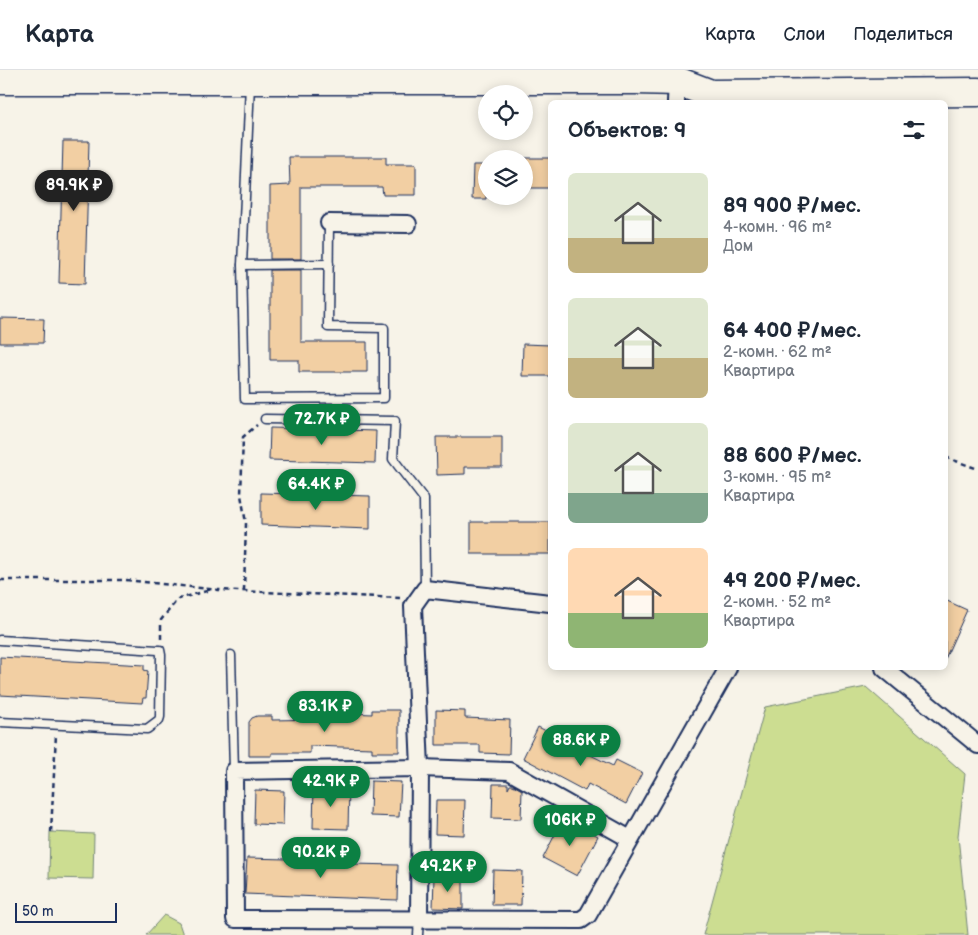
<!DOCTYPE html>
<html lang="ru">
<head>
<meta charset="utf-8">
<style>
  :root { --surface:#fff; --page:#f6f6f7; --text:#1f2937; --muted:#747a83; --line:#e0e1e3; --accent:#0b8043 }
  body { margin:0; font-family:"Balsamiq Sans",sans-serif; background:var(--page); color:var(--text); height:100vh; display:flex; flex-direction:column; font-size:19px; white-space:nowrap }
  * { box-sizing:border-box; margin:0 }
  p { font-size:16px; color:var(--muted) }
  .icon { flex:none; width:28px; height:28px; fill:none; stroke:currentColor; stroke-width:2; stroke-linecap:round; stroke-linejoin:round }
  .map { position:relative; flex:1; overflow:hidden }
  .panel { position:absolute; left:548px; top:30px; width:400px; height:570px; display:flex; flex-direction:column; background:var(--surface); border-radius:8px; box-shadow:0 2px 12px #0003 }
  .panel>* { flex:none }
  .fabs { position:absolute; left:478px; top:15px; display:grid; gap:10px }
  .fabs a { display:grid; place-items:center; width:55px; height:55px; border-radius:50%; background:var(--surface); box-shadow:0 2px 12px #0003; font-size:25px }
  .scale { position:absolute; left:15px; bottom:12px; width:102px; box-sizing:border-box; padding-left:5px; border:2px solid #1b2f5e; border-top:0; font-size:14px; line-height:18px; white-space:nowrap; color:#1b2f5e; -webkit-text-stroke:4px #f7f3e8; paint-order:stroke }
  .price { position:absolute; translate:-50% -42px; padding:0 11px; border-radius:18px; background:var(--accent); color:#fff; font-size:16px; line-height:32px; filter:drop-shadow(0 1px 2px #0008) }
  .price::after { content:''; position:absolute; left:50%; top:30px; width:15px; height:11px; margin-left:-8px; background:inherit; clip-path:polygon(0 0,100% 0,50% 100%) }
  .price.active { background:#222; color:#fff }
  ul { padding:0; list-style:none }
  li { display:flex; align-items:center; gap:15px; height:125px; padding:0 20px }
  li span { display:grid; place-items:center; flex:none; width:140px; height:100px; border-radius:8px; color:#555 }
  li>.icon { margin-inline-start:auto }
  span .icon { width:60px; height:60px; fill:#fffc; stroke-width:1 }
  li b { font-size:21px }
  h2 { display:flex; justify-content:space-between; align-items:center; height:60px; padding:0 20px; font-size:21px }
  header { display:flex; align-items:center; gap:30px; box-sizing:border-box; height:70px; padding:0 25px; background:var(--surface); border-bottom:1px solid var(--line) }
  header strong { font-size:24px }
  nav { display:flex; gap:28px; margin-inline-start:auto; font-size:18px }
  .map>svg:first-child { display:block }
  .green { fill:#ccdd91; stroke:#748678 }
  .building { fill:#f2cfa3; stroke:#1b2f5e }
  .lines { fill:none; stroke-linecap:round; stroke-linejoin:round }
  .lane-casing { stroke:#1b2f5e; stroke-width:11 }
  .street-casing { stroke:#1b2f5e; stroke-width:20 }
  .highway-casing { stroke:#1b2f5e; stroke-width:31 }
  .path { stroke:#1b2f5e; stroke-width:2.5; stroke-dasharray:5 4; stroke-linecap:butt }
  .lane { stroke:#f7f3e8; stroke-width:8 }
  .street { stroke:#f7f3e8; stroke-width:16 }
  .highway { stroke:#f7f3e8; stroke-width:28 }
</style>
</head>
<body>
<header>
<strong>Карта</strong>
<nav><a>Карта</a><a>Слои</a><a>Поделиться</a></nav>
</header>
<div class="map">
<svg width="978" height="865" viewBox="0 0 978 865">
  <rect width="100%" height="100%" fill="#f7f3e8"/>
  <filter id="ink" filterUnits="userSpaceOnUse"><feTurbulence type="fractalNoise" baseFrequency=".02" numOctaves="2"/><feDisplacementMap in="SourceGraphic" scale="10" xChannelSelector="R" yChannelSelector="G"/><feConvolveMatrix kernelMatrix="1 2 1 2 8 2 1 2 1" color-interpolation-filters="sRGB"/></filter>
  <g filter="url(#ink)">
    <g class="green">
      <polygon points="866,617 965,704 958,766 968,865 703,865 765,637"/>
      <polygon points="50,762 94,764 93,809 49,808"/>
      <polygon points="164,845 179,853 183,865 146,865"/>
    </g>
    <g class="building">
      <polygon points="63,71 89,71 85,214 59,213"/>
      <polygon points="289,87 386,87 386,94 416,94 416,125 383,125 382,117 301,117 301,189 270,189 270,116 290,115"/>
      <rect x="524" y="88" width="26" height="30"/>
      <polygon points="473,95 486,95 486,129 472,129"/>
      <polygon points="270,200 301,200 301,272 367,272 367,302 299,302 299,290 270,290"/>
      <polygon points="0,248 44,249 43,273 0,273"/>
      <polygon points="523,274 550,275 550,306 522,306"/>
      <polygon points="270,358 376,361 375,393 269,390"/>
      <polygon points="436,367 502,367 502,397 465,397 465,404 437,405"/>
      <polygon points="261,423 370,426 370,459 261,455"/>
      <rect x="471" y="452" width="79" height="32"/>
      <polygon points="945,530 967,540 945,589"/>
      <polygon points="0,587 144,595 144,600 148,601 146,628 143,628 142,633 0,625"/>
      <polygon points="372,640 399,640 399,682 372,682 372,678 310,676 310,683 272,683 272,686 249,686 249,652 252,648 257,646 272,646 272,650 327,649 328,642 372,644"/>
      <polygon points="436,640 465,641 465,648 510,650 509,684 480,683 480,675 436,675"/>
      <polygon points="538,657 565,670 564,672 613,696 616,690 642,703 626,734 588,714 585,721 523,688"/>
      <polygon points="371,711 401,712 399,747 370,746"/>
      <polygon points="493,714 508,714 508,719 510,715 513,715 522,720 521,749 492,748"/>
      <polygon points="314,716 349,717 348,759 313,758"/>
      <polygon points="255,720 284,721 283,755 254,754"/>
      <polygon points="436,730 465,730 464,765 435,764"/>
      <polygon points="564,747 598,766 577,806 543,788"/>
      <polygon points="328,787 353,788 352,794 398,795 397,830 245,824 247,788 327,790"/>
      <polygon points="493,800 522,801 521,835 492,835"/>
      <polygon points="434,807 463,807 463,839 433,838"/>
    </g>
    <g class="lines">
      <defs>
        <g id="lane">
          <polyline points="250,14 242,195 329,194"/>
          <polyline points="242,195 245,329 384,328 384,258 328,257 329,153"/>
          <polyline points="265,349 395,351 393,389 424,429 425,519"/>
          <polyline points="0,570 158,580 160,580 161,585 160,647 159,650 147,659 0,652"/>
          <polyline points="231,585 234,701"/>
          <polyline points="418,865 419,850"/>
        </g>
        <g id="street">
          <polyline points="676,32 677,11"/>
          <polyline points="329,153 408,154"/>
          <polyline points="884,598 978,675"/>
          <polyline points="630,769 509,701 420,698 234,701 235,849 581,850 588,845 728,598"/>
          <polyline points="419,850 420,698 413,536 425,519 550,533"/>
        </g>
        <polyline id="highway" points="0,10 636,10 677,11 711,24 978,22"/>
      </defs>
      <use href="#lane" class="lane-casing"/>
      <use href="#street" class="street-casing"/>
      <use href="#highway" class="highway-casing"/>
      <g class="path">
        <polyline points="945,387 978,399"/>
        <polyline points="0,510 126,510 218,520 400,528"/>
        <polyline points="244,521 246,453 241,425 243,367 257,355"/>
        <polyline points="161,569 161,550 178,529 210,520"/>
        <polyline points="51,762 56,664"/>
      </g>
      <use href="#lane" class="lane"/>
      <use href="#street" class="street"/>
      <use href="#highway" class="highway"/>
    </g>
  </g>
</svg>
<div class="fabs">
<a><svg class="icon" aria-label="locate" viewBox="0 0 24 24"><circle cx="12" cy="12" r="6"/><path d="M12 2v4M12 18v4M2 12h4M18 12h4"/></svg></a>
<a><svg class="icon" aria-label="layers" viewBox="0 0 24 24"><path d="M12 4l9 5-9 5-9-5zM3 14l9 5 9-5"/></svg></a>
</div>
<div class="scale">50 m</div>
<b class="price active" style="left:74px;top:142px">89.9K ₽</b>
<b class="price" style="left:322px;top:376px">72.7K ₽</b>
<b class="price" style="left:316px;top:441px">64.4K ₽</b>
<b class="price" style="left:325px;top:663px">83.1K ₽</b>
<b class="price" style="left:581px;top:697px">88.6K ₽</b>
<b class="price" style="left:331px;top:738px">42.9K ₽</b>
<b class="price" style="left:570px;top:777px">106K ₽</b>
<b class="price" style="left:321px;top:809px">90.2K ₽</b>
<b class="price" style="left:448px;top:823px">49.2K ₽</b>
<section class="panel">
<h2>Объектов: 9<svg class="icon" aria-label="filters" viewBox="0 0 24 24"><path d="M4 7h16M4 17h16"/><circle cx="9" cy="7" r="2"/><circle cx="15" cy="17" r="2"/></svg></h2>
<ul>
<li><span style="background:linear-gradient(#dfe7d0 65%,#c2b280 0)"><svg class="icon" aria-label="home" viewBox="0 0 24 24"><path d="M3 11l9-7 9 7M6 9v11h12V9"/></svg></span><div><b>89 900 ₽/мес.</b><p>4-комн. · 96 m²</p><p>Дом</p></div></li>
<li><span style="background:linear-gradient(#dfe7d0 60%,#c2b280 0)"><svg class="icon" aria-label="home" viewBox="0 0 24 24"><path d="M3 11l9-7 9 7M6 9v11h12V9"/></svg></span><div><b>64 400 ₽/мес.</b><p>2-комн. · 62 m²</p><p>Квартира</p></div></li>
<li><span style="background:linear-gradient(#dfe7d0 70%,#7fa58c 0)"><svg class="icon" aria-label="home" viewBox="0 0 24 24"><path d="M3 11l9-7 9 7M6 9v11h12V9"/></svg></span><div><b>88 600 ₽/мес.</b><p>3-комн. · 95 m²</p><p>Квартира</p></div></li>
<li><span style="background:linear-gradient(#ffd9b3 65%,#8fb573 0)"><svg class="icon" aria-label="home" viewBox="0 0 24 24"><path d="M3 11l9-7 9 7M6 9v11h12V9"/></svg></span><div><b>49 200 ₽/мес.</b><p>2-комн. · 52 m²</p><p>Квартира</p></div></li>
</ul>
</section>
</div>
</body>
</html>
